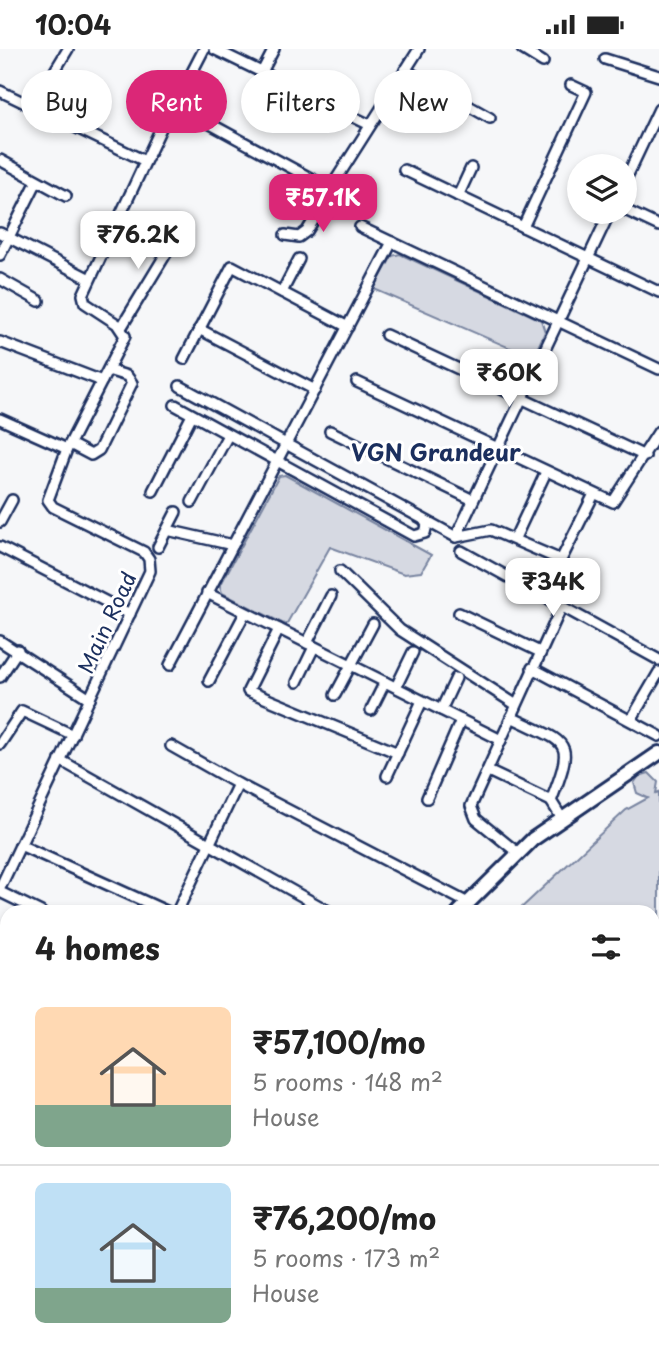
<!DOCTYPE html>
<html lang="en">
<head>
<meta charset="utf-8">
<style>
  :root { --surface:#fff; --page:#f2f2f2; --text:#222; --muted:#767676; --line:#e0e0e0; --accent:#db2777 }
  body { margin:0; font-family:"Playpen Sans",sans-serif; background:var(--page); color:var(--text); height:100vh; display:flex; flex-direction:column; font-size:26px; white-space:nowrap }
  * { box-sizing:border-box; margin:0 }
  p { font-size:23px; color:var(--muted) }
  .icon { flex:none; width:38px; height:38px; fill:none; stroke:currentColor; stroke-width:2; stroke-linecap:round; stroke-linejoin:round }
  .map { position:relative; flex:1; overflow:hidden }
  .sheet { position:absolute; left:0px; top:856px; width:660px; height:450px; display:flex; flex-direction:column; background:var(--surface); border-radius:21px 21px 0 0; box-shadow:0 4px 10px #0003 }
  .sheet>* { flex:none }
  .banner { position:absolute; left:21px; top:21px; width:618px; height:63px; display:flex; gap:14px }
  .controls { position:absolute; left:567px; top:105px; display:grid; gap:14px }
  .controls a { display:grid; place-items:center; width:70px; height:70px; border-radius:50%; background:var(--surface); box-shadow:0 4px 10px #0003; font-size:35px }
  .price { position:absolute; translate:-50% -60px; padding:0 16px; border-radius:14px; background:#fff; color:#222; font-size:23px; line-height:46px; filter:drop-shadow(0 2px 4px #0008) }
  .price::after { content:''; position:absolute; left:50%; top:42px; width:21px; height:16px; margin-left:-10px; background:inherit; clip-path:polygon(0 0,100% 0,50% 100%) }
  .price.on { background:var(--accent); color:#fff }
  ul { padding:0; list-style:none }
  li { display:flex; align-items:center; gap:21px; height:175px; padding:0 35px }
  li+li { border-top:2px solid var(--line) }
  li span { display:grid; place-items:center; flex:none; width:196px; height:140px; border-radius:10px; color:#555 }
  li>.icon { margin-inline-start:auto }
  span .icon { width:84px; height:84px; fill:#fffc; stroke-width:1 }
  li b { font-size:30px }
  h2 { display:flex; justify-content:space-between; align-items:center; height:84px; padding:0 35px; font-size:30px }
  .tag { padding:0 24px; border-radius:32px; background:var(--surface); box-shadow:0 4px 10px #0003; font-size:24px; line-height:63px }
  .tag.on { background:var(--accent); color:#fff }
  .status { display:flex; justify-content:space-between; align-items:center; height:49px; padding:0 35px; background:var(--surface); direction:ltr }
  .status svg { height:19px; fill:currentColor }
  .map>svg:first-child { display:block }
  .green { fill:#d6d9e2; stroke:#7884a0; stroke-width:2 }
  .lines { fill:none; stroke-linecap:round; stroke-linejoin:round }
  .street-casing { stroke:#1b2f5e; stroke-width:14 }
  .secondary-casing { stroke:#1b2f5e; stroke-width:18 }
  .street { stroke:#fff; stroke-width:9 }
  .secondary { stroke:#fff; stroke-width:12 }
  .labels { text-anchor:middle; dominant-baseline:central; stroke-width:6; stroke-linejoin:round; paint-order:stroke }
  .street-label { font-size:21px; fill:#1b2f5e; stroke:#fff }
  .neighbourhood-label { font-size:23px; font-weight:bold; fill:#1b2f5e; stroke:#fff }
</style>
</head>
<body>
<div class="status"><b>10:04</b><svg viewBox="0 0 49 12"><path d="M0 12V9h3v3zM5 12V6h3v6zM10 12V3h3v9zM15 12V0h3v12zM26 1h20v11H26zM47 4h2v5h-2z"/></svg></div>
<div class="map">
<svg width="659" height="1305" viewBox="0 0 659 1305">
  <rect width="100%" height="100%" fill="#f6f7f9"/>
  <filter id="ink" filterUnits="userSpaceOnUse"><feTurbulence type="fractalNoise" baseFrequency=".0143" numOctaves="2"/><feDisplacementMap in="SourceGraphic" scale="14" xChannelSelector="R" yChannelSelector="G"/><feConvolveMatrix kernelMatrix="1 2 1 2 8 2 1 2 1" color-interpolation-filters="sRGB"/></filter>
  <g filter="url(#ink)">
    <g class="green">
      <polygon points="400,205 541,271 545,283 533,309 374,240 392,207"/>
      <polygon points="285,426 431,506 421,523 404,525 330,498 286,576 222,544 220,537 279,427"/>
      <polygon points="649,724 658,733 656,744 659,743 659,935 653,935 653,863 517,863 626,761 648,749 637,744 634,734 639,727"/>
    </g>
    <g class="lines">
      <defs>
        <g id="street">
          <polyline points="214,0 370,76"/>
          <polyline points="522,0 543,13"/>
          <polyline points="605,10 659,27"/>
          <polyline points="405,21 490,69"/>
          <polyline points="262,23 274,0"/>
          <polyline points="0,42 143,111"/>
          <polyline points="33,58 68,0"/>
          <polyline points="174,58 204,0"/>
          <polyline points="0,111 66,147"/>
          <polyline points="404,121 659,243"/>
          <polyline points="625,132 659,60"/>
          <polyline points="458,147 471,119"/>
          <polyline points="625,161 659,177"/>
          <polyline points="360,178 659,320"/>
          <polyline points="523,178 586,43 571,36"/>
          <polyline points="0,184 88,229"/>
          <polyline points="285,186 299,188 307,182 335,136"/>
          <polyline points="0,206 37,132"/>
          <polyline points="0,230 39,252"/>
          <polyline points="282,243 299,210"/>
          <polyline points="121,279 181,180"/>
          <polyline points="199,280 315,341"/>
          <polyline points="386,286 645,407"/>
          <polyline points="0,293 102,332"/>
          <polyline points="184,310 232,217 348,278"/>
          <polyline points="357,333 613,453 659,382"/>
          <polyline points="180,337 456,488 491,481 561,511 594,445"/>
          <polyline points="175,356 414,487 425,484 427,476 424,471"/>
          <polyline points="0,370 67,400"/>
          <polyline points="330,382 473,451"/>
          <polyline points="70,395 91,406 99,401 132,334 127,327 108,321"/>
          <polyline points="153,442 192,366"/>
          <polyline points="192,453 228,386"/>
          <polyline points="0,473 12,451"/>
          <polyline points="167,481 233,496"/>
          <polyline points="456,488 610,163"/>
          <polyline points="515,489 546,423"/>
          <polyline points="0,498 130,565"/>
          <polyline points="158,498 176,463"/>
          <polyline points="461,502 659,611"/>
          <polyline points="340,522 400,581 515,655"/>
          <polyline points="207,544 501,691"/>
          <polyline points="459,564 540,603"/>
          <polyline points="279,580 248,642 398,704"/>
          <polyline points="0,592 90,650"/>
          <polyline points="307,594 331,547"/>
          <polyline points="170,616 392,193"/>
          <polyline points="532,619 659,687"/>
          <polyline points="0,628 18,601"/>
          <polyline points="209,632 245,564"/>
          <polyline points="297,633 314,598"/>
          <polyline points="396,638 413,603"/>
          <polyline points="335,646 373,575"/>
          <polyline points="371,661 385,633"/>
          <polyline points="441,661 456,629"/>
          <path d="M 511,668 C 568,696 576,688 551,752 L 561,768"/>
          <polyline points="631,671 659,623"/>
          <polyline points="0,695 22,662 73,686"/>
          <polyline points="171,697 238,735 468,854"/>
          <polyline points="60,711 330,863"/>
          <polyline points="488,722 551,752"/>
          <polyline points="387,727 422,652"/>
          <polyline points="427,749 461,671"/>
          <polyline points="20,796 168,863"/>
          <polyline points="518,804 476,770 471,757 562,557"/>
          <polyline points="0,839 150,522 149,510 144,503 53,458 48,451 67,400 125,287 117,275 85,254 83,246 168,64 174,58 181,59 323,136 332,137 419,0"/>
          <polyline points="0,843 41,863"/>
          <polyline points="177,863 238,735"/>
          <polyline points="0,908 7,911"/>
          <polyline points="653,978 659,982"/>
          <polyline points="0,997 7,1000"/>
          <polyline points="653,1019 659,1008"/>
          <polyline points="653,1091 659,1081"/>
          <polyline points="0,1093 7,1096"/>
          <polyline points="0,1153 7,1154"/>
          <polyline points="653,1265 659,1269"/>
          <polyline points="109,1298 119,1305"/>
          <polyline points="226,1298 235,1305"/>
          <polyline points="344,1298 353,1305"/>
          <polyline points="603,1298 615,1305"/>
          <polyline points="160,1305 165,1298"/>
          <polyline points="394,1305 398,1298"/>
          <polyline points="474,1305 478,1298"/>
          <polyline points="571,1305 575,1298"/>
        </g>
        <g id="secondary">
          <polyline points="459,863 533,790 659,704"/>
          <polyline points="0,1209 7,1209"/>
        </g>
      </defs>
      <use href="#street" class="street-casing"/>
      <use href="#secondary" class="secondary-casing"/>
      <use href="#street" class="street"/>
      <use href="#secondary" class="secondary"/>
    </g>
  </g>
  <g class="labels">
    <g class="street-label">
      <text transform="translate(106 573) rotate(-65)">Main Road</text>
    </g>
    <g class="neighbourhood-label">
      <text x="436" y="402">VGN Grandeur</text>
    </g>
  </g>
</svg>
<div class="controls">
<a><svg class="icon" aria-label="layers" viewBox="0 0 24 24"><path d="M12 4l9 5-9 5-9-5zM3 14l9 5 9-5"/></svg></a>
</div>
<b class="price on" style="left:323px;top:185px">₹57.1K</b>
<b class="price" style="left:138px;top:222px">₹76.2K</b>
<b class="price" style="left:509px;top:360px">₹60K</b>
<b class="price" style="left:553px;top:569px">₹34K</b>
<div class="banner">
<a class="tag">Buy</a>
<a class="tag on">Rent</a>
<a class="tag">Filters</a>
<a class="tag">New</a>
</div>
<section class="sheet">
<h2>4 homes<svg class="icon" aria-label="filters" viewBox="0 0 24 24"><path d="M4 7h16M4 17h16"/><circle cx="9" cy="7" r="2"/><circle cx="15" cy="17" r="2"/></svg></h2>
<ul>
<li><span style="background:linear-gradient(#ffd9b3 70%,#7fa58c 0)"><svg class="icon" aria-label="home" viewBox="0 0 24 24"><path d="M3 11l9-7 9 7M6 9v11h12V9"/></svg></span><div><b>₹57,100/mo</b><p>5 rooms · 148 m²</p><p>House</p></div></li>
<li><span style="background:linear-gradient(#bfe0f5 75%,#7fa58c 0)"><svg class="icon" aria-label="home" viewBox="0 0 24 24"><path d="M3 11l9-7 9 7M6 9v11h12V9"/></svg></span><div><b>₹76,200/mo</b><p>5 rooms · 173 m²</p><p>House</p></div></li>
</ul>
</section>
</div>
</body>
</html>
